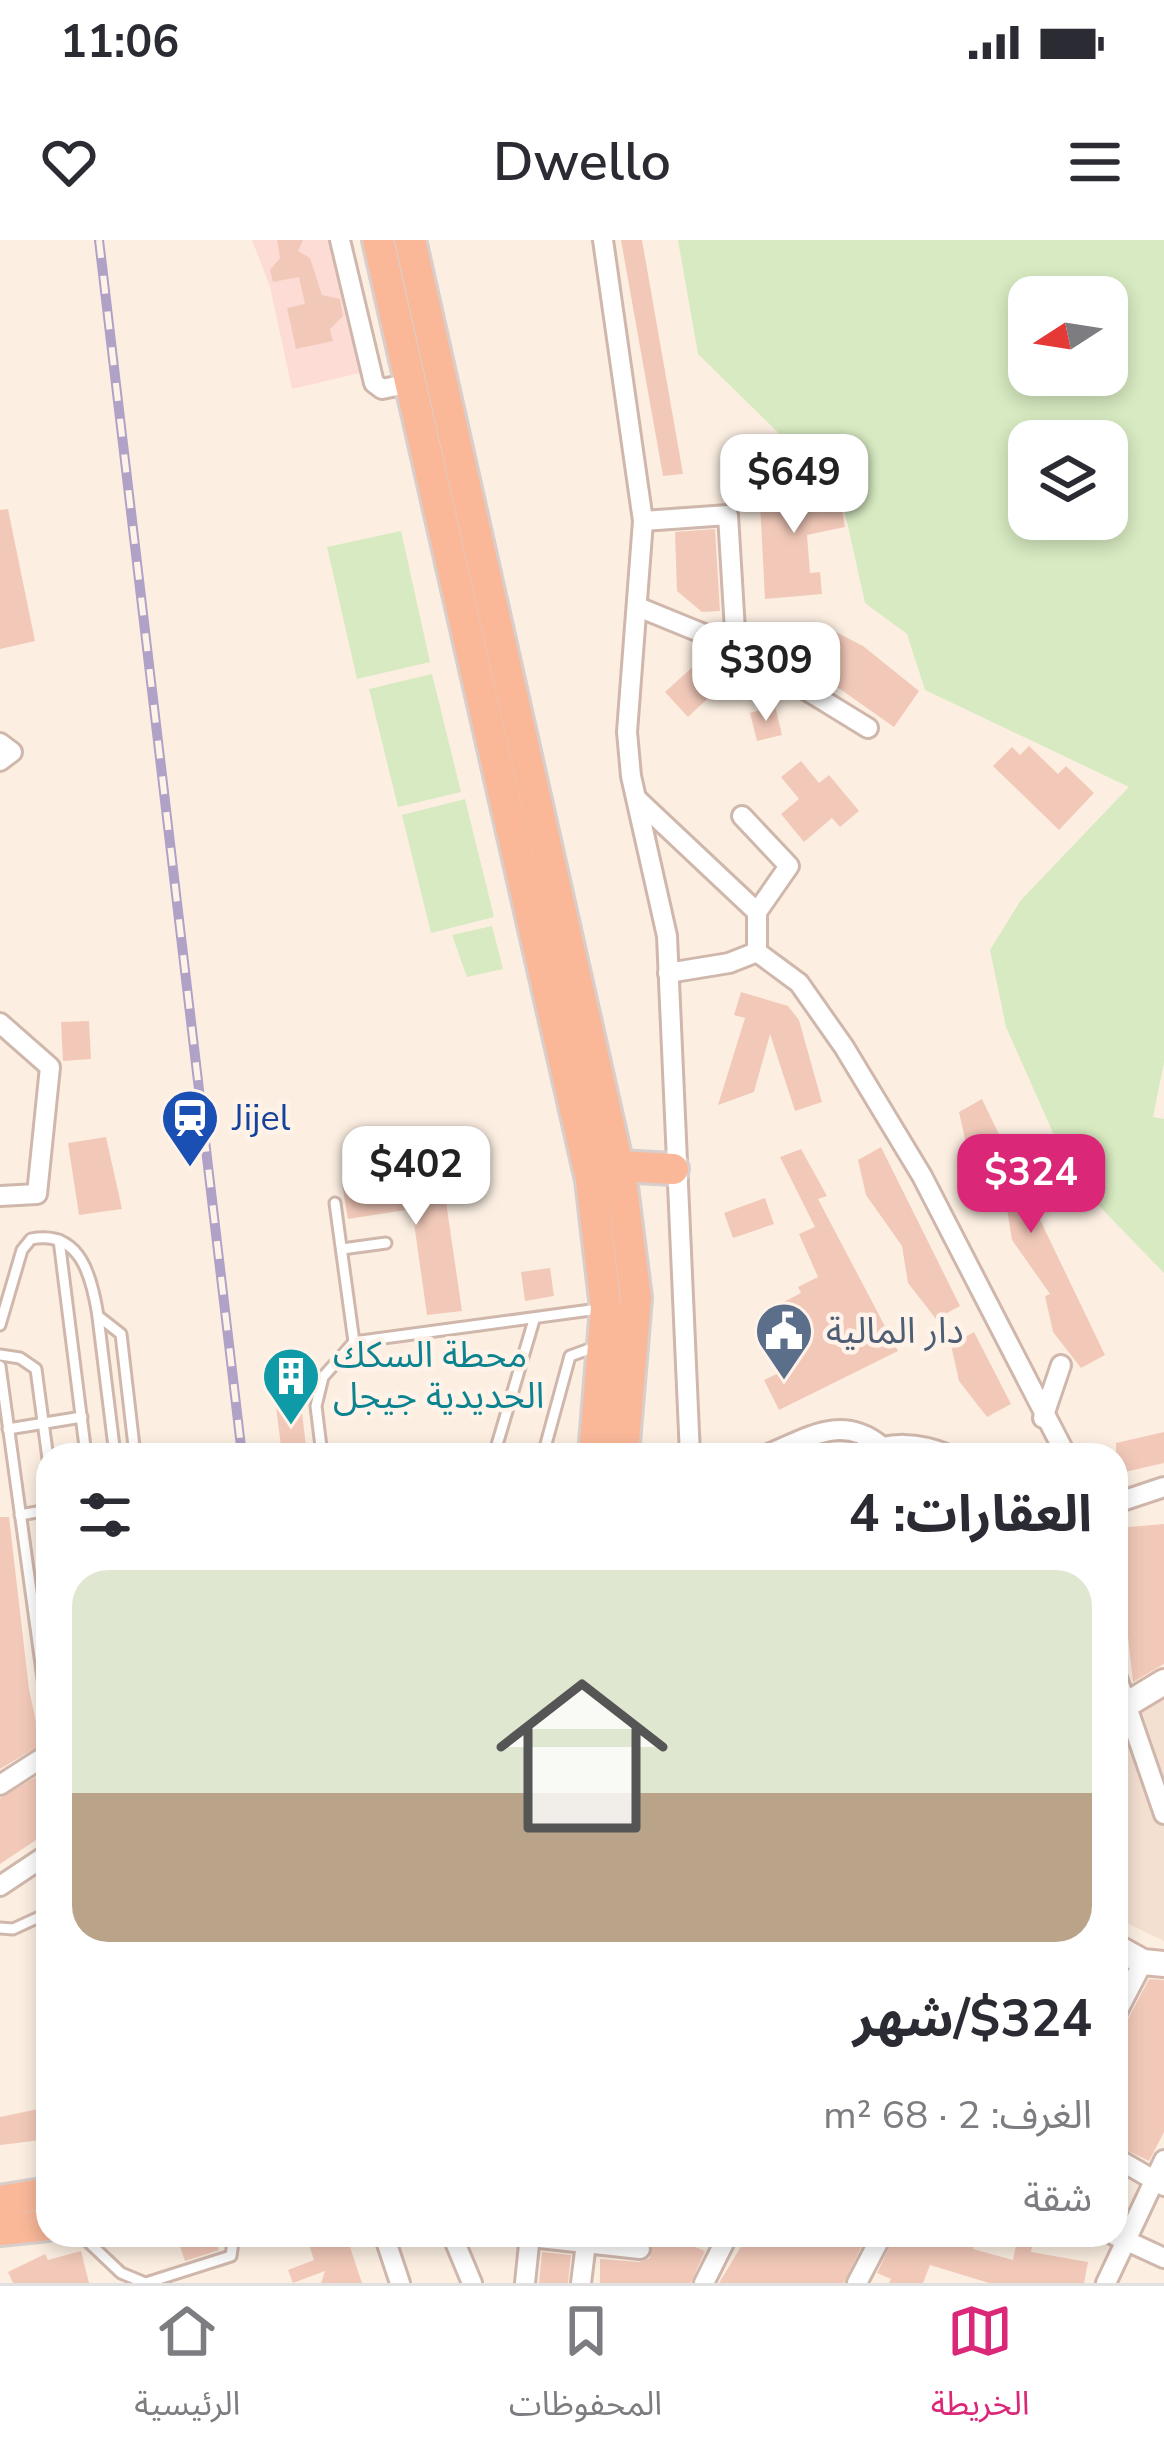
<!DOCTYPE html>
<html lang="ar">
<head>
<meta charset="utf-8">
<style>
  :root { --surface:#fff; --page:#f2f2f3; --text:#2b2b33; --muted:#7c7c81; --line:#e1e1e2; --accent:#db2777 }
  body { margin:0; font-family:"Nunito Sans","Noto Sans Arabic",sans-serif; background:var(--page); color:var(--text); direction:rtl; height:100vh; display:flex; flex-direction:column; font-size:45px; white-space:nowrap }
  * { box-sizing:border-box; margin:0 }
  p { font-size:39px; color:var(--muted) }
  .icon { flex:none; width:66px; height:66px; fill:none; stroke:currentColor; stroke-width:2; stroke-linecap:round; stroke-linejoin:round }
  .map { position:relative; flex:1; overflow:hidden; direction:ltr }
  .side { position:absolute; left:36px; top:1203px; width:1092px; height:804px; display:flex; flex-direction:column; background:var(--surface); border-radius:36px; box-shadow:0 6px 18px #0003; direction:rtl }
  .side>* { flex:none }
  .needle { width:78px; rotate:258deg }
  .tools { position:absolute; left:1008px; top:36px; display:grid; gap:24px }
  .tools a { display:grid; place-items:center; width:120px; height:120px; border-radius:24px; background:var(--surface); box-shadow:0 6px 18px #0003; font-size:60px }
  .price { position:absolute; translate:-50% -102px; padding:0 27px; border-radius:24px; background:#fff; color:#222; font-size:39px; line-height:78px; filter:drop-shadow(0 3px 6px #0008) }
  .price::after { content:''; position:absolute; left:50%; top:72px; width:36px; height:27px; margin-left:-18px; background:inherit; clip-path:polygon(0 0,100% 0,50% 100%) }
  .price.on { background:var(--accent); color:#fff }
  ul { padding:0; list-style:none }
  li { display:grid; align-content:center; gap:24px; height:636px; padding:0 36px }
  li span { display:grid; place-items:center; height:372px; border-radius:36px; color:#555 }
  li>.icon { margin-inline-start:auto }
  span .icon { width:216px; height:216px; fill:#fffc; stroke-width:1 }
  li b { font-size:51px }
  h2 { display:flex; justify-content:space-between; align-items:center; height:144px; padding:0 36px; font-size:51px }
  .status { display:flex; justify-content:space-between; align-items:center; height:84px; padding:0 60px; background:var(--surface); direction:ltr }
  .status svg { height:33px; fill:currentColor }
  header { display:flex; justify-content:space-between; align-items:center; height:156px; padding:0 36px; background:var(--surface); font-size:54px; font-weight:600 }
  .tabs { display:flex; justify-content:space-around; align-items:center; height:168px; border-top:3px solid var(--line); background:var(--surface); font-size:33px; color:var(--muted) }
  .tabs a { display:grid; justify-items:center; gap:6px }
  .tabs .on { color:var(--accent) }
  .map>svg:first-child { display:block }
  .residential { fill:#f4e0d1 }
  .commercial { fill:#fddcd6 }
  .green { fill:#d7eac1; fill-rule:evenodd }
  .building { fill:#f2c9b9 }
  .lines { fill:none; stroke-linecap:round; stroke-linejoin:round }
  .service-casing { stroke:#d0b7ac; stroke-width:15 }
  .minor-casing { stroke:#d0b7ac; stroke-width:24 }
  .secondary-casing { stroke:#d3b6a9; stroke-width:30 }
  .trunk-casing { stroke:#d8cfcc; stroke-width:36 }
  .service { stroke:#fff; stroke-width:9 }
  .minor { stroke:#fff; stroke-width:18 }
  .secondary { stroke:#fff; stroke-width:24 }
  .trunk { stroke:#fab899; stroke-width:30 }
  .rail-casing { stroke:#b0a1c6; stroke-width:10 }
  .rail { stroke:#fff3e9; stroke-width:6; stroke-dasharray:18; stroke-linecap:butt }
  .labels { text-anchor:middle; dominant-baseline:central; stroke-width:9; stroke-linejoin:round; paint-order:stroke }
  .transit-label { font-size:36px; fill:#164399; stroke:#fff3e9; text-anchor:start }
  .service-label { font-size:36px; fill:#4e5e75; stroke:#fff3e9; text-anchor:start }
  .culture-label { font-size:36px; fill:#0d838f; stroke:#fff3e9; text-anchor:start }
</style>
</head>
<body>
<div class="status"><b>11:06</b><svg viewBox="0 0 49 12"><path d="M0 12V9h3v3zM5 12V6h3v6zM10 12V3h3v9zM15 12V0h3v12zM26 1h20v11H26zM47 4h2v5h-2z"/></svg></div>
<header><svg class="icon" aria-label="menu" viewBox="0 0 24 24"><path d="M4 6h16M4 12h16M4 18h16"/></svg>Dwello<svg class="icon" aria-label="heart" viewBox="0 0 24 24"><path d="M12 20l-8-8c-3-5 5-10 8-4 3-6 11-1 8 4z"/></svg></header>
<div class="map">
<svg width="1164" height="2043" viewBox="0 0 1164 2043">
  <rect width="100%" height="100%" fill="#fcefe2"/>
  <polygon class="residential" points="1164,1454 1164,1701 1116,1678 1116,1483"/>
  <polygon class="commercial" points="252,0 352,0 381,128 292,149 270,47"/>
  <g class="green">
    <path d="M 678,0 L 1164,0 L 1164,822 L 1153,877 L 1164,879 L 1164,1033 L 1074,940 L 1006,787 L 990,710 L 1021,660 L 1129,547 L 925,450 L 907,394 L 865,363 L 845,273 L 850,223 L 803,217 L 698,114 ZM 1029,57 L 1107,57 L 1107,135 L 1029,135 ZM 1029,201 L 1107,201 L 1107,279 L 1029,279 Z"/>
    <polygon points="401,291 430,422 357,439 327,307"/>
    <polygon points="432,434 461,552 398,567 369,449"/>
    <polygon points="465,559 494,677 431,693 402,575"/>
    <polygon points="492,686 503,729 467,737 452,695"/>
  </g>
  <g class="building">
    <polygon points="277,0 303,0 298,11 310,18 322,55 340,59 343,76 330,89 333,101 296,109 287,68 305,64 299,37 273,42 270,30 280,18"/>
    <polygon points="621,0 642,0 683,234 663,236"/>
    <polygon points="804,242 805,255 838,249 845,287 807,295 810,333 820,332 822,354 765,359 759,244"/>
    <polygon points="8,269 35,401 0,409 0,270"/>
    <polygon points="715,289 720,371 702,372 677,351 675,292"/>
    <polygon points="793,382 830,404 836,392 863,406 919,451 894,487 840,449 774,414"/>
    <polygon points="697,423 720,447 688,477 665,452"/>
    <polygon points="775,466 782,495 757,501 750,473"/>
    <polygon points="1029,506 1058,534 1066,526 1094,553 1059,590 993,526 1012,507 1020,515"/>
    <polygon points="801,521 819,543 829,535 859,571 840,587 832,578 804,602 781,574 799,559 781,537"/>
    <polygon points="741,752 788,766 799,780 822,862 795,871 770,794 754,852 718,865 745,778 734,775"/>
    <polygon points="89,781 91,819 63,821 61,782"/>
    <polygon points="982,859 1105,1115 1081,1128 1053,1092 1045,1056 1050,1054 1012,1000 1006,963 967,908 959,872"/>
    <polygon points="106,897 122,969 79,975 68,903"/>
    <polygon points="881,907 960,1066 936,1079 908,1043 902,1006 866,955 858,920"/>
    <polygon points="801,909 827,956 818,959 898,1111 779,1170 764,1140 785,1130 775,1111 784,1107 766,1071 801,1053 798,1047 818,1037 799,994 815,987 780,917"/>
    <polygon points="441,928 462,1071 427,1075 412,969 348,979 342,944"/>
    <polygon points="765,958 774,984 733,998 724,973"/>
    <polygon points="550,1028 554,1056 525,1061 521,1032"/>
    <polygon points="974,1092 1011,1164 987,1177 959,1141 951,1105"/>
    <polygon points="300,1155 307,1215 282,1215 275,1158"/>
    <polygon points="1164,1192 1164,1223 1116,1234 1116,1203"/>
    <polygon points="0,1277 9,1277 29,1449 36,1482 47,1501 0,1529"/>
    <polygon points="1164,1284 1164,1424 1133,1442 1116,1288"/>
    <polygon points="48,1530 48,1592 0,1624 0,1558"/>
    <polygon points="1149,1739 1164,1740 1164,1892 1149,1921 1116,1905 1116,1787 1127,1781"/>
    <polygon points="48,1867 48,1892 41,1893 42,1900 0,1905 0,1877"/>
    <polygon points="176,1995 214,1995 219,2010 185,2021"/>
    <polygon points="306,1995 346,1995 362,2043 321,2043 325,2031 293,2043 288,2030 314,2020"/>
    <polygon points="636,1995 697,1995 693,2006 705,2011 691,2043 600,2043 600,2019 639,2022 650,2018 652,2003"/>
    <polygon points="748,1995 867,1995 844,2043 719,2043"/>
    <polygon points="895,1995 967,1995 976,1997 973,2009 1013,2020 1018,1995 1034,1995 1031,2012 1088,2022 1084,2043 989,2043 930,2025 923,2043 889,2043 891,2039 877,2033"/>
    <polygon points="81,2011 89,2043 13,2043 8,2032 45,2014 48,2020"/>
    <polygon points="542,2012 571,2015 568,2043 539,2043"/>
  </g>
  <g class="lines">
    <defs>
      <g id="service">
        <polyline points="335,963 354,1102"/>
        <polyline points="59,1000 86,1215"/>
        <polyline points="342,1009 386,1003"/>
        <polyline points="98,1077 115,1215"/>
        <path d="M 0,1085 L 22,1010 L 31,999 C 81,989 92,1038 98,1076 L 121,1094 L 135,1215"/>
        <polyline points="0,1115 20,1118 36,1129 48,1219"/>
        <polyline points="0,1126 48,1475"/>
        <polyline points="8,1189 82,1177"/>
        <polyline points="322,1215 316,1166 323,1137 354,1102 598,1069"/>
        <polyline points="494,1215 534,1080"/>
        <polyline points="543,1215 570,1116 595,1107"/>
        <polyline points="20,1275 48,1270"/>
        <polyline points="0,1688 13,1689 48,1673"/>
        <polyline points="81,1995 121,2033 145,2043"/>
        <polyline points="146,2043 231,2016 234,1995"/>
      </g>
      <g id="minor">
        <polyline points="340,0 374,143 382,149 411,143"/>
        <polyline points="603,0 643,281 627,492 631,536 667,696 690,1215"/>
        <polyline points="643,281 728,275 736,407"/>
        <polyline points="638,367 736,407 868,488"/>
        <polyline points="0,503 12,512 0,521"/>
        <polyline points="637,559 757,672 757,712"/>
        <polyline points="742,576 789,626 757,672"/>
        <polyline points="668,733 729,723 757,712 799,743 844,807 922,936 1066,1215"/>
        <polyline points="0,783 50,827 37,954 0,956"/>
        <polyline points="1043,1178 1061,1125"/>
        <path d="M 766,1215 C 808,1198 841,1174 880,1205"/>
        <path d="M 859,1215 C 890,1201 918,1202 949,1215"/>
        <polyline points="1116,1263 1164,1247"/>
        <polyline points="1116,1435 1164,1574"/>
        <polyline points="0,1545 48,1514"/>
        <polyline points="0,1646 48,1614"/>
        <polyline points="1116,1774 1143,1722"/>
        <polyline points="1116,1918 1164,1946"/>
        <polyline points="384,1995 400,2043"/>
        <polyline points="452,1995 472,2043"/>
        <polyline points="1114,1995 1164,2018"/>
        <polyline points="530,1997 640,2009"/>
        <polyline points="525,2043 530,1995"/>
        <polyline points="581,2043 586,2003"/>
        <polyline points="704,2043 728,1995"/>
        <polyline points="857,2043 882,1995"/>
        <polyline points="1106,2043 1164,1920"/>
      </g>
      <g id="secondary">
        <polyline points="1116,1471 1164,1442"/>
        <polyline points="1116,1707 1143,1722 1164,1724"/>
      </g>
      <g id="trunk">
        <polyline points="378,0 591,940 606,1068 594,1215"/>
        <polyline points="410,0 621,939 636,1058 623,1215"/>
        <polyline points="619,926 673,929"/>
        <polyline points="0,1961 48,1953"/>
        <polyline points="0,1990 48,1985"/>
      </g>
    </defs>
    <use href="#service" class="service-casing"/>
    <use href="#minor" class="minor-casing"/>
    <use href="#secondary" class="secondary-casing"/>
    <use href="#trunk" class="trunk-casing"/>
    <use href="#service" class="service"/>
    <use href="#minor" class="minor"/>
    <use href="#secondary" class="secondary"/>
    <use href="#trunk" class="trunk"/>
    <defs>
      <polyline id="rail" points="99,0 242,1215"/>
    </defs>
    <use href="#rail" class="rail-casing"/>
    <use href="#rail" class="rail"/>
  </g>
  <defs>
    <symbol id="station-pin" viewBox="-11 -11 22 30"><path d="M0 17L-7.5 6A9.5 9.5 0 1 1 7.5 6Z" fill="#1a4fb4" stroke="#fff3e9"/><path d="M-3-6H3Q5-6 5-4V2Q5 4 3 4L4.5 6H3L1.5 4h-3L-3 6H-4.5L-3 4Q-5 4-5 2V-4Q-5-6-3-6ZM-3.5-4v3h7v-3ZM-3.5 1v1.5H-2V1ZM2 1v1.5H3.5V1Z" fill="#fff"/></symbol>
    <symbol id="civic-pin" viewBox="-11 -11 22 30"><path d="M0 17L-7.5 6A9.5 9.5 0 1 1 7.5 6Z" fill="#5c6f8a" stroke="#fff3e9"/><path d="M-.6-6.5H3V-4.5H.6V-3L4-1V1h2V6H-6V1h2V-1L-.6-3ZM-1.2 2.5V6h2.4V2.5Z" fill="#fff"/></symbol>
    <symbol id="building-pin" viewBox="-11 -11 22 30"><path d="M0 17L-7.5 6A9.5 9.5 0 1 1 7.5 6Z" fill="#0f9aa8" stroke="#fff3e9"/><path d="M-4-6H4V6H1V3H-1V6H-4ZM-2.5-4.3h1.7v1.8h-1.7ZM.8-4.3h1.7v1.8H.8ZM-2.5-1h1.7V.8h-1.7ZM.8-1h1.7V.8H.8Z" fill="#fff"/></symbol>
  </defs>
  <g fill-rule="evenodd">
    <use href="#station-pin" x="157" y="845" width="66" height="90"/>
    <use href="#civic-pin" x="751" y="1058" width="66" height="90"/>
    <use href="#building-pin" x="258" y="1103" width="66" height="90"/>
  </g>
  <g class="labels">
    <g class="transit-label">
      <text x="232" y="878">Jijel</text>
    </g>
    <g class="service-label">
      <text x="826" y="1091">دار المالية</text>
    </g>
    <g class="culture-label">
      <text x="333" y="1115">محطة السكك<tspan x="333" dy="41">الحديدية جيجل</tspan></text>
    </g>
  </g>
</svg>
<div class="tools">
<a><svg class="needle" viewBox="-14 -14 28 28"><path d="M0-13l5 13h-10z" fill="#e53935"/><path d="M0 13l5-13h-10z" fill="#7c7c81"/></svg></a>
<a><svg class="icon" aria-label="layers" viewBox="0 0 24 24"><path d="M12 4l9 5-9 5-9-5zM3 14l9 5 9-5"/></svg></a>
</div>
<b class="price" style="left:794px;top:296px">$649</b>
<b class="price" style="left:766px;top:484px">$309</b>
<b class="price" style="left:416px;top:988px">$402</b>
<b class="price on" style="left:1031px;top:996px">$324</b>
<section class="side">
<h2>العقارات: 4<svg class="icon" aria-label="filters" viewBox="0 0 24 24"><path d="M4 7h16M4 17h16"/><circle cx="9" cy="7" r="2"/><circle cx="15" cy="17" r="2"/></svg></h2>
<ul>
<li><span style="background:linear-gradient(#dfe7d0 60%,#b9a48a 0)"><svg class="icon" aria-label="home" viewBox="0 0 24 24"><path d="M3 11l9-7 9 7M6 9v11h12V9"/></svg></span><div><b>$324/شهر</b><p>الغرف: 2 · 68 m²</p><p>شقة</p></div></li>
</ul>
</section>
</div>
<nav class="tabs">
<a class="on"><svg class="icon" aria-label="map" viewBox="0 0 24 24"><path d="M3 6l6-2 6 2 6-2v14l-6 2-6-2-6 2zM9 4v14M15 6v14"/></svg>الخريطة</a>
<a><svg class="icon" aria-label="saved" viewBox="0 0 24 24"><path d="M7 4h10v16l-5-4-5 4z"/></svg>المحفوظات</a>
<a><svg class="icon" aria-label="home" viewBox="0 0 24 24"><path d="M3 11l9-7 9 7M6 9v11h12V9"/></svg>الرئيسية</a>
</nav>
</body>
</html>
